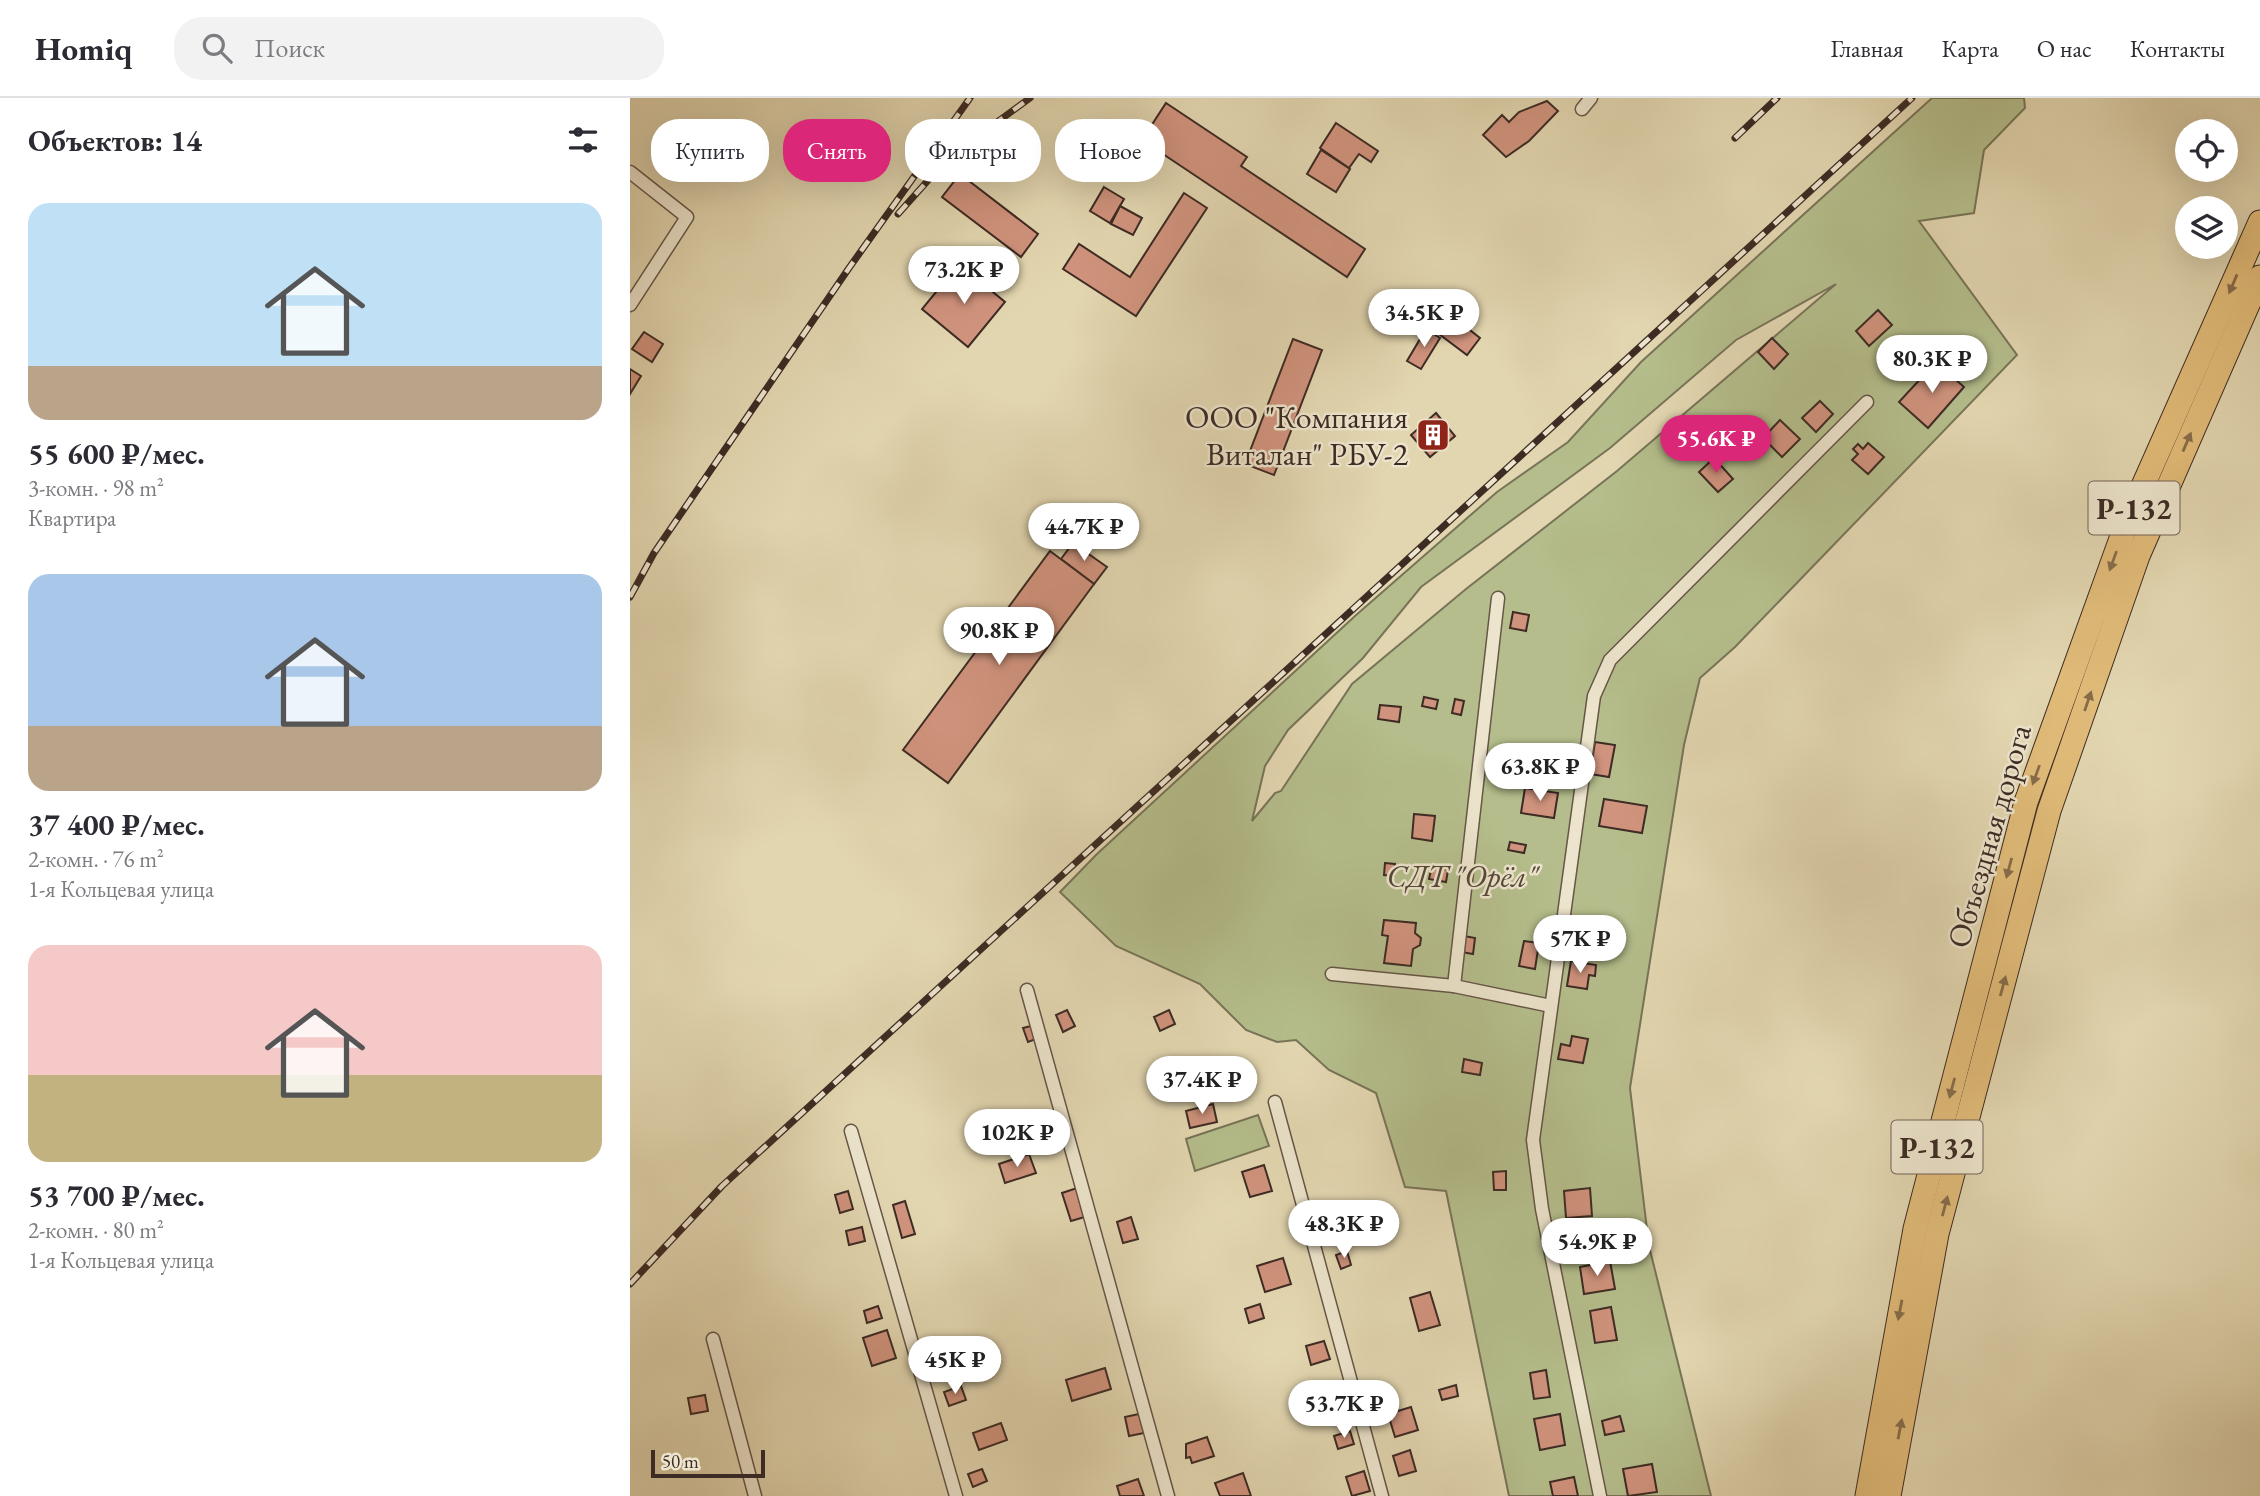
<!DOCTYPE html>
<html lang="ru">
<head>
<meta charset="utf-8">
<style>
  :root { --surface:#fff; --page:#f2f2f3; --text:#2b2b33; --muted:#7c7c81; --line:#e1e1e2; --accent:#db2777 }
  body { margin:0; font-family:"EB Garamond",serif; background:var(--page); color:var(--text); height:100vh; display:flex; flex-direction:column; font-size:26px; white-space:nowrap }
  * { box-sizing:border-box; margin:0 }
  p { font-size:23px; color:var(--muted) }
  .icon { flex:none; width:38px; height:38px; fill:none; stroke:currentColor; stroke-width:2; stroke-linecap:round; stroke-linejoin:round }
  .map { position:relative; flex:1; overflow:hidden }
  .side { display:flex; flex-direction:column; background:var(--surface); width:630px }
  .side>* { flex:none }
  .hud { position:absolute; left:21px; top:21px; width:665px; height:63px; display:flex; gap:14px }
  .controls { position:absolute; left:1545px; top:21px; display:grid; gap:14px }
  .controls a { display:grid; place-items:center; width:63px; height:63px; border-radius:50%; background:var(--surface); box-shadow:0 7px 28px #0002; font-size:35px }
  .scale { position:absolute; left:21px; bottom:18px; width:114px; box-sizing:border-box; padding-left:7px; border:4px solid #3d2b24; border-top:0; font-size:19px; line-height:24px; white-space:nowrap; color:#3d2b24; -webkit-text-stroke:5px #ece4cc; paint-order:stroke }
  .price { position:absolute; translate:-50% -60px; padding:0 16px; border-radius:24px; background:#fff; color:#222; font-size:23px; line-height:46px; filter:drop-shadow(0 2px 4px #0008) }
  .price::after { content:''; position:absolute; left:50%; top:42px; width:21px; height:16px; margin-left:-10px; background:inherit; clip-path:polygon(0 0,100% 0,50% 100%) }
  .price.current { background:var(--accent); color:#fff }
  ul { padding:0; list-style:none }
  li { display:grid; align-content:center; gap:14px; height:371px; padding:0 28px }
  li span { display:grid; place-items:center; height:217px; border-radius:21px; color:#555 }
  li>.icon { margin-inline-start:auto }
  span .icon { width:126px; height:126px; fill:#fffc; stroke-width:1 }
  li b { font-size:30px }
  h2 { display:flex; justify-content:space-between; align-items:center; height:84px; padding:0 28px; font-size:30px }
  .pill { padding:0 24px; border-radius:28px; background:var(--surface); box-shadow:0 7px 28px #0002; font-size:24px; line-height:63px }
  .pill.current { background:var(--accent); color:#fff }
  header { display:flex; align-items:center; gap:42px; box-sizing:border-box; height:98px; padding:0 35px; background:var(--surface); border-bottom:2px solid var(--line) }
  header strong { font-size:33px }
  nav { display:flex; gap:38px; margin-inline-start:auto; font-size:24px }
  .search { width:490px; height:63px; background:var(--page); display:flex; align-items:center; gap:18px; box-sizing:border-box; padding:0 24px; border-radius:28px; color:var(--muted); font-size:26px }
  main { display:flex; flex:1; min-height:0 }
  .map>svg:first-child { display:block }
  .green { fill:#b4bd8b; stroke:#787458; stroke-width:2; fill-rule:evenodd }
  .building { fill:#d0937d; stroke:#3d2b24; stroke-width:2 }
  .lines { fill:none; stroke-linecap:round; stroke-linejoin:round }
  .street-casing { stroke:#665647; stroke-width:15 }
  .highway-casing { stroke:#3d2b24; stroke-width:25 }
  .street { stroke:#ece4cc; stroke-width:12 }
  .highway { stroke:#e1bb78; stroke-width:23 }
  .rail-casing { stroke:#3d2b24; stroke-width:7 }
  .rail { stroke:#ece4cc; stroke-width:4.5; stroke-dasharray:13; stroke-linecap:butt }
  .oneway { fill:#876c4a }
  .labels { text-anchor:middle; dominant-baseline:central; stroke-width:5; stroke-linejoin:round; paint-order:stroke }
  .shield { fill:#ece4cc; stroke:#726256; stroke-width:2 }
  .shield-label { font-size:30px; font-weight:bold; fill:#3d2b24 }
  .poi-label { font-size:32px; fill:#3d2b24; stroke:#ece4cc; text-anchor:end }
  .street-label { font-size:32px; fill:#3d2b24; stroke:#ece4cc }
  .park-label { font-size:32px; font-style:italic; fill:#554839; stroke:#ece4cc }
</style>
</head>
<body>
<header>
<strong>Homiq</strong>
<div class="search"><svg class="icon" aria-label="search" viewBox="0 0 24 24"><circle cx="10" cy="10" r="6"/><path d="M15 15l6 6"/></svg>Поиск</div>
<nav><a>Главная</a><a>Карта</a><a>О нас</a><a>Контакты</a></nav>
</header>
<main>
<section class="side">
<h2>Объектов: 14<svg class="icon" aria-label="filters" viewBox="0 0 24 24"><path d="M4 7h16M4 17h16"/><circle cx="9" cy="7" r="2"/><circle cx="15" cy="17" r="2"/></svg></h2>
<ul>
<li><span style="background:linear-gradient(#bfe0f5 75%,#b9a48a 0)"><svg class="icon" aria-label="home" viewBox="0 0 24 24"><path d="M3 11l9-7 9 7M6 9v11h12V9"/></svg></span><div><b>55 600 ₽/мес.</b><p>3-комн. · 98 m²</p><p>Квартира</p></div></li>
<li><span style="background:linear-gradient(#a9c7e8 70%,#b9a48a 0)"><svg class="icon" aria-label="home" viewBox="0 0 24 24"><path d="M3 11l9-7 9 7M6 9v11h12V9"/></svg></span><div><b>37 400 ₽/мес.</b><p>2-комн. · 76 m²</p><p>1-я Кольцевая улица</p></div></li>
<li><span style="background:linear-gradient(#f6c9c9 60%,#c2b280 0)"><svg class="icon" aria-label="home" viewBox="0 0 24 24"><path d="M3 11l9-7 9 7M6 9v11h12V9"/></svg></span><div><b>53 700 ₽/мес.</b><p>2-комн. · 80 m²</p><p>1-я Кольцевая улица</p></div></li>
</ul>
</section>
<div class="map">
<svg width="1630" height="1398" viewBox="0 0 1630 1398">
  <rect width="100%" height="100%" fill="#e2d6b0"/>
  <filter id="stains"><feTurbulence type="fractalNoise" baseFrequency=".00286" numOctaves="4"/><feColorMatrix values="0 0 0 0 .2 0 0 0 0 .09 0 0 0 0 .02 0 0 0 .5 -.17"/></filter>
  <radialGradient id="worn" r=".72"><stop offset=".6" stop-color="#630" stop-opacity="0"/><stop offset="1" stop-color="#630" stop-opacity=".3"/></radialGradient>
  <g class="green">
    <path d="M 1302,0 L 1394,0 L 1395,10 L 1354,52 L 1344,115 L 1289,123 L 1387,257 L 1105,549 L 1070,580 L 1054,647 L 1000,990 L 1019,1148 L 1081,1398 L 879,1398 L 816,1093 L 775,1089 L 746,995 L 699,972 L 666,942 L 647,944 L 616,932 L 570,886 L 486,848 L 430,794 L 467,756 L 725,518 L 867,394 L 938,344 L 1011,264 ZM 1206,186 L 987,373 L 836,491 L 722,586 L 651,693 L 645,695 L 622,723 L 635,668 L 658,632 L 733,560 L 791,489 L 980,350 L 1106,242 Z"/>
    <polygon points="628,1017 639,1048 565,1073 556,1041"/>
  </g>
  <g class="building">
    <polygon points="917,3 928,13 899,43 876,59 853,37 872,17 879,24 889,14"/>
    <polygon points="536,5 617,59 611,68 735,151 717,179 512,42"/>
    <polygon points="706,25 748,53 741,64 729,56 719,70 690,50"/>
    <polygon points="691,52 720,71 706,94 677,76"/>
    <polygon points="330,76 408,136 391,159 312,99"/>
    <polygon points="474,89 494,101 480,125 460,113"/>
    <polygon points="554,95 577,110 506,218 433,171 449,146 500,179"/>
    <polygon points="490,108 512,120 503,137 481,126"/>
    <polygon points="329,166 375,204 338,249 292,211"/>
    <polygon points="1248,212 1262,227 1239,248 1226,233"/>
    <polygon points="822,218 850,240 837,257 809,236"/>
    <polygon points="796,231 810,240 791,271 777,263"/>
    <polygon points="14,234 33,246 22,264 2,251"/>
    <polygon points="1142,240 1158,256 1144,271 1128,254"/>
    <polygon points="663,241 692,252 644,377 615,366"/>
    <polygon points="1306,264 1334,289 1298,330 1269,304"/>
    <polygon points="0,271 11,278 0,296"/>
    <polygon points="1190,303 1203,316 1186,334 1172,320"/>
    <polygon points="806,315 825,338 800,359 781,337"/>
    <polygon points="1150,322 1170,341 1152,359 1133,340"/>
    <polygon points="1238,345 1254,359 1238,376 1222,362 1228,356 1223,351 1228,346 1233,351"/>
    <polygon points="1084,360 1103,381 1088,394 1069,374"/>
    <polygon points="443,445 477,469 464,486 431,461"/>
    <polygon points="420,453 464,486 318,685 273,652"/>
    <polygon points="883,514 899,517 896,533 880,530"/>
    <polygon points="794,599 808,602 806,611 792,608"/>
    <polygon points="825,601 834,603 831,617 822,615"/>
    <polygon points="750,607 771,609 769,624 748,621"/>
    <polygon points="965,644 985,647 979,679 960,676"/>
    <polygon points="895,690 928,695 924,720 891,715"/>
    <polygon points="974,701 1017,708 1012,735 969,728"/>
    <polygon points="784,716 805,718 802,743 782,740"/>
    <polygon points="880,744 896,747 894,755 878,752"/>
    <polygon points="755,765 765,766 764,778 754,777"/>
    <polygon points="802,768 818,772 816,784 799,781"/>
    <polygon points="754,822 786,825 785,835 791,840 790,847 783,851 781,868 754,865 758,838 752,837"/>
    <polygon points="834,838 845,840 843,856 831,854"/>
    <polygon points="894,843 909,845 905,871 889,868"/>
    <polygon points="941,863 966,867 965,878 959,877 957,891 937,888"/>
    <polygon points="437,912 445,928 433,934 426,917"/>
    <polygon points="539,912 545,926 530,933 524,919"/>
    <polygon points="401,928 406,941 398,944 393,930"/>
    <polygon points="942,938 958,941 953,965 928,961 931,946 940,948"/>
    <polygon points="834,961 852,965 850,977 832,974"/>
    <polygon points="583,1006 587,1024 560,1030 556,1013"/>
    <polygon points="399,1056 406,1075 375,1085 369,1066"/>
    <polygon points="634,1067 642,1093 620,1099 612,1074"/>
    <polygon points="876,1073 876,1092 864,1092 863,1074"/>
    <polygon points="450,1089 458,1118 441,1123 432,1095"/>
    <polygon points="960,1090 962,1118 936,1120 934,1093"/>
    <polygon points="218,1093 223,1111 210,1115 205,1097"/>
    <polygon points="275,1103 285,1136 272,1140 263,1107"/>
    <polygon points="501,1119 508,1141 493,1145 487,1124"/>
    <polygon points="232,1129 235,1143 219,1147 216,1133"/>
    <polygon points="717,1153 721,1167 711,1171 706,1157"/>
    <polygon points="653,1160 661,1186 635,1194 627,1168"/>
    <polygon points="980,1163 985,1191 954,1196 950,1169"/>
    <polygon points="800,1194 810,1227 789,1233 780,1200"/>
    <polygon points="630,1206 634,1220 619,1225 615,1211"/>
    <polygon points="248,1208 252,1220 237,1225 234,1213"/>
    <polygon points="981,1209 987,1242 965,1245 960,1213"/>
    <polygon points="257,1232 266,1260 242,1268 233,1240"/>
    <polygon points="694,1243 700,1261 681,1267 676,1248"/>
    <polygon points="475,1270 481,1291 442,1303 436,1282"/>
    <polygon points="916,1272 920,1299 904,1301 900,1275"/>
    <polygon points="826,1287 828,1298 812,1302 809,1292"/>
    <polygon points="331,1288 336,1302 319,1308 314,1294"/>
    <polygon points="707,1292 712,1307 696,1313 691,1298"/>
    <polygon points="75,1297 78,1313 61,1316 58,1300"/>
    <polygon points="781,1309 788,1332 765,1339 758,1316"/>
    <polygon points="509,1316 514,1335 499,1338 495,1319"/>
    <polygon points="930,1316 935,1347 910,1352 904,1321"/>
    <polygon points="990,1318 994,1333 975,1337 972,1323"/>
    <polygon points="371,1325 377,1342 349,1352 343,1335"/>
    <polygon points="720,1333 724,1346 708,1351 704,1338"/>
    <polygon points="577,1339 584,1358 562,1365 560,1359 556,1360 556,1346"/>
    <polygon points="780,1352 786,1373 769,1378 763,1358"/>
    <polygon points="1022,1366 1027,1394 998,1398 993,1371"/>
    <polygon points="352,1371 357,1383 343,1389 338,1376"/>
    <polygon points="734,1373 740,1393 722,1398 716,1379"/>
    <polygon points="613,1375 621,1398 590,1398 585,1385"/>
    <polygon points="944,1379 948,1398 923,1398 920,1384"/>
    <polygon points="508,1381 514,1398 490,1398 487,1388"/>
  </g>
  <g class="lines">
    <defs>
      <g id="street">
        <polyline points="952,11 961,0"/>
        <polyline points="0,74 57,119 0,207"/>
        <polyline points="702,876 824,888 921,908"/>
        <polyline points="824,888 868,500"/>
        <polyline points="397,892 538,1398"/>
        <polyline points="645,1004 752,1398"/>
        <polyline points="221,1033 326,1398"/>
        <polyline points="83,1241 125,1398"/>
        <polyline points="970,1398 912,1111 903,1042 964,598 980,562 1237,304"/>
      </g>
      <g id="highway">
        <polyline points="1237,1398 1285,1131 1396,704 1497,424 1630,124"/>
        <polyline points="1259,1398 1307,1136 1419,713 1508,458 1630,179"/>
      </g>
    </defs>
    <use href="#street" class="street-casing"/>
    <use href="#highway" class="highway-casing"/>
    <use href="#street" class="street"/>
    <use href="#highway" class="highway"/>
    <defs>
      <g id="rail">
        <polyline points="1105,40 1147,0"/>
        <polyline points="268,116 318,60 400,0"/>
        <polyline points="0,499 24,455 219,170 340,0"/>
        <polyline points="0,1186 92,1088 1282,0"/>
      </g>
    </defs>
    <use href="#rail" class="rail-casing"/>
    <use href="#rail" class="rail"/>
  </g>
  <defs><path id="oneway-solid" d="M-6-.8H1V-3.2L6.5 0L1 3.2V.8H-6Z" transform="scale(1.75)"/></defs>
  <g class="oneway">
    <use href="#oneway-solid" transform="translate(1603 186) rotate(113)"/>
    <use href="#oneway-solid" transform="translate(1557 344) rotate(-67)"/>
    <use href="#oneway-solid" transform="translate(1483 463) rotate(110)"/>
    <use href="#oneway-solid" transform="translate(1458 603) rotate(-71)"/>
    <use href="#oneway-solid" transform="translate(1406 677) rotate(110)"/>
    <use href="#oneway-solid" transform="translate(1379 770) rotate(105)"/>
    <use href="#oneway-solid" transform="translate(1373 888) rotate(-75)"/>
    <use href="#oneway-solid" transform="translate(1322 990) rotate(105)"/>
    <use href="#oneway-solid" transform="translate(1315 1108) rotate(-75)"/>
    <use href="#oneway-solid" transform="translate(1270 1212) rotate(101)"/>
    <use href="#oneway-solid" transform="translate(1270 1331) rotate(-79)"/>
  </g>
  <defs>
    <symbol id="building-square" viewBox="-11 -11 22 22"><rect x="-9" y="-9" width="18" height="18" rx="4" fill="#8f2418" stroke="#ece4cc"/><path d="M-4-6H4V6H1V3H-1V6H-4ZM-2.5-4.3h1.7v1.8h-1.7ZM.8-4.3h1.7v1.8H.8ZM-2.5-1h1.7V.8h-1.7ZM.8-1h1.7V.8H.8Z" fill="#fff"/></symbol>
  </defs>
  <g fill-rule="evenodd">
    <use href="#building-square" x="784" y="318" width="38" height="38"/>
  </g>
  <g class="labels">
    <g class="shield">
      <rect x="1458.5" y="383.5" width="91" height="53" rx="5"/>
      <rect x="1261.5" y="1022.5" width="91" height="53" rx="5"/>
    </g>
    <g class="shield-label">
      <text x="1504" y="410">Р-132</text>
      <text x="1307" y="1049">Р-132</text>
    </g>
    <g class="poi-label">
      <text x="778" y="319">ООО "Компания<tspan x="778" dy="37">Виталан" РБУ-2</tspan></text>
    </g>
    <g class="street-label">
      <text transform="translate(1359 738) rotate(-74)">Объездная дорога</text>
    </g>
    <g class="park-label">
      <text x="832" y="778">СДТ "Орёл"</text>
    </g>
  </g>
  <rect width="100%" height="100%" filter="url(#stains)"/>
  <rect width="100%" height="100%" fill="url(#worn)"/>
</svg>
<div class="controls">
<a><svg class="icon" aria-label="locate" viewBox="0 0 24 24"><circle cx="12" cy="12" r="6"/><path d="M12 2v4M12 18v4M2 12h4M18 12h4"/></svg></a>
<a><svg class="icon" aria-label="layers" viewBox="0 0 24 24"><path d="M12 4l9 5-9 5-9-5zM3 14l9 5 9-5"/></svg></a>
</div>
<div class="scale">50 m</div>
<b class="price" style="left:334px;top:208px">73.2K ₽</b>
<b class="price" style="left:794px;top:251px">34.5K ₽</b>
<b class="price" style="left:1302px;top:297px">80.3K ₽</b>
<b class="price current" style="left:1086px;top:377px">55.6K ₽</b>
<b class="price" style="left:454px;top:465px">44.7K ₽</b>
<b class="price" style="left:369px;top:569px">90.8K ₽</b>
<b class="price" style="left:910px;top:705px">63.8K ₽</b>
<b class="price" style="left:950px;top:877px">57K ₽</b>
<b class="price" style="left:572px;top:1018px">37.4K ₽</b>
<b class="price" style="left:387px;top:1071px">102K ₽</b>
<b class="price" style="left:714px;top:1162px">48.3K ₽</b>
<b class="price" style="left:967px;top:1180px">54.9K ₽</b>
<b class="price" style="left:325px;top:1298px">45K ₽</b>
<b class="price" style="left:714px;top:1342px">53.7K ₽</b>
<div class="hud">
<a class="pill">Купить</a>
<a class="pill current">Снять</a>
<a class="pill">Фильтры</a>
<a class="pill">Новое</a>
</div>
</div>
</main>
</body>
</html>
